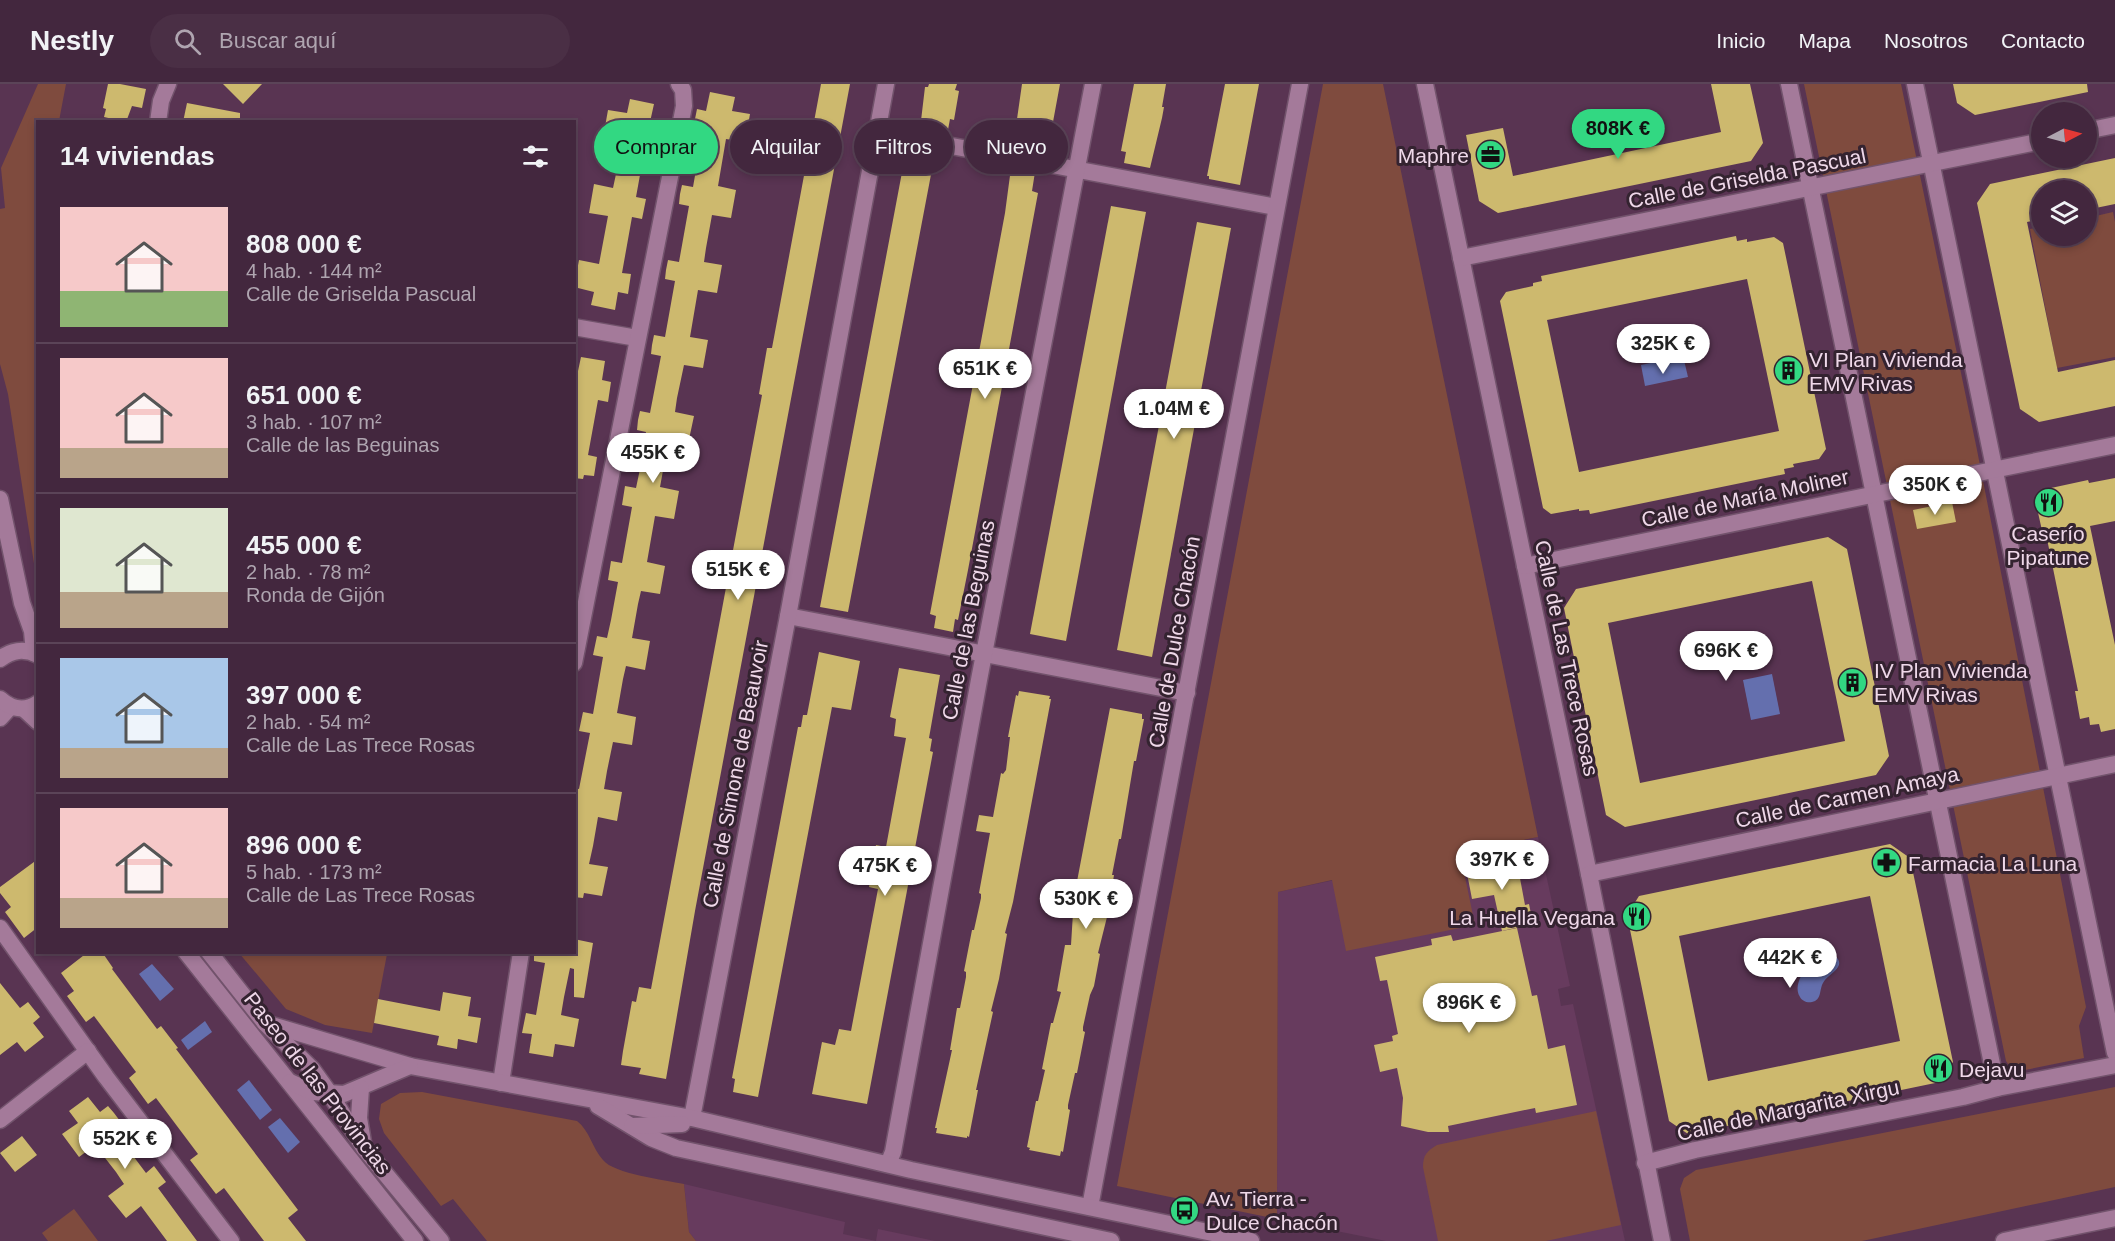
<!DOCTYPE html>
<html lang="es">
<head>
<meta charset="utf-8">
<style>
  :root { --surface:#43273e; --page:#4a2f45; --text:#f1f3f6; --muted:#afa5b0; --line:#5b4458; --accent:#32d882 }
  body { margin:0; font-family:Helvetica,sans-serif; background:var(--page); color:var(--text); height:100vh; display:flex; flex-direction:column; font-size:22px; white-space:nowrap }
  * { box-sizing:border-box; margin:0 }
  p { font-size:20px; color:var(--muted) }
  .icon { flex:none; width:33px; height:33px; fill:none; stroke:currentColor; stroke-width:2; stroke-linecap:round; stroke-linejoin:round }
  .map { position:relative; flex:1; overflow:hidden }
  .sheet { position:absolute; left:36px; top:36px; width:540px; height:834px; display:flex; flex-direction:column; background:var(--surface); border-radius:0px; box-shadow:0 3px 9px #0003,0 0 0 2px var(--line) }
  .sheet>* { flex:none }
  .banner { position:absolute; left:594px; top:36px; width:570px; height:54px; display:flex; gap:12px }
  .needle { width:39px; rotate:84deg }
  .controls { position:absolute; left:2031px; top:18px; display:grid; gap:12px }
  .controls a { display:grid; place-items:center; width:66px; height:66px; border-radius:50%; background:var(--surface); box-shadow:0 3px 9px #0003,0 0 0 2px var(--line); font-size:30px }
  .price { position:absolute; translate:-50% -51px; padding:0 14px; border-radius:21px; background:#fff; color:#222; font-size:20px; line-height:39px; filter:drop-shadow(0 2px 3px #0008) }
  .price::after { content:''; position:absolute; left:50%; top:36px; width:18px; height:14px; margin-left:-9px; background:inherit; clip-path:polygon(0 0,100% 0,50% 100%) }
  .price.on { background:var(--accent); color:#111 }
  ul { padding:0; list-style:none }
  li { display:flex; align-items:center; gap:18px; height:150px; padding:0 24px }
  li+li { border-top:2px solid var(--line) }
  li span { display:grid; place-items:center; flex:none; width:168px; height:120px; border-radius:0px; color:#555 }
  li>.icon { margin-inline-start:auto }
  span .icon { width:72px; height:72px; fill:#fffc; stroke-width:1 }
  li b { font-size:26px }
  h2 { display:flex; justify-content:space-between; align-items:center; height:72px; padding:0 24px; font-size:26px }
  .tag { padding:0 21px; border-radius:27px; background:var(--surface); box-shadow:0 3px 9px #0003,0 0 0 2px var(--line); font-size:21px; line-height:54px }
  .tag.on { background:var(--accent); color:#111 }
  header { display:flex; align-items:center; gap:36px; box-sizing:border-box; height:84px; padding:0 30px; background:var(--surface); border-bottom:2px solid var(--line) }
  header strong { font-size:28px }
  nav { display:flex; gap:33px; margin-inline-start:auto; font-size:21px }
  .search { width:420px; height:54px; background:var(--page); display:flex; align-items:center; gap:15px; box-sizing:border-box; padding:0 21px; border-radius:33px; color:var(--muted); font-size:22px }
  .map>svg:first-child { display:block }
  .built { fill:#673b5e }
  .green { fill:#7f4b3e }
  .water { fill:#646fae }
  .building { fill:#cdb96e; fill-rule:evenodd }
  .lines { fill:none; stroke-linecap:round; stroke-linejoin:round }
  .minor-casing { stroke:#72536c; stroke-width:19 }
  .tertiary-casing { stroke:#72536c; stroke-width:19 }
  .minor { stroke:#a47a9a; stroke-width:16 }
  .tertiary { stroke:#a47a9a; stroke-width:16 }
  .labels { text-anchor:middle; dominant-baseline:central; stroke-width:6; stroke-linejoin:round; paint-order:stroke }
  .poi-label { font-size:21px; fill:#efd8e9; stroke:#342330; text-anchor:start }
  .street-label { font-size:21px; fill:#efd8e9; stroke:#342330 }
</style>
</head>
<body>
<header>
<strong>Nestly</strong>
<div class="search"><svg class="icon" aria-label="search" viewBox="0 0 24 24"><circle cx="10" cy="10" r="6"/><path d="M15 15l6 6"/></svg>Buscar aquí</div>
<nav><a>Inicio</a><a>Mapa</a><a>Nosotros</a><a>Contacto</a></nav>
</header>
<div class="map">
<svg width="2115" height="1157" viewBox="0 0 2115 1157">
  <rect width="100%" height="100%" fill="#593452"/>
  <g class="built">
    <polygon points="1538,753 1570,902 1558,905 1561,922 1573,920 1625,1157 1386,1157 1277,1135 1278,808"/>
    <polygon points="684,1100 845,1138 843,1150 876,1157 878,1145 935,1157 696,1157 689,1148"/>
  </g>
  <g class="green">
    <polygon points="38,0 66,0 59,37 38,38 37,499 8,310 0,280 0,125 5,124 1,84"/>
    <polygon points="1323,0 1383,0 1538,753 1460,769 1475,841 1346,867 1332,796 1278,808 1277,1135 1117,1102"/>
    <polygon points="1804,0 1901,0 1977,366 2086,923 2079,942 2084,974 2020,987 2012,986 2006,977"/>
    <polygon points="2113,128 2115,138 2115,273 2057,284 2030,145 2041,143 2042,152 2086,152 2087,134"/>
    <polygon points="380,869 387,870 372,949 325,941 286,925 239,869"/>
    <polygon points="2115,1003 2115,1103 1862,1157 1690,1157 1680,1105 1684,1094 1696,1086"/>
    <path d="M 422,1008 L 577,1037 C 590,1047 592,1064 603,1076 C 614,1090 665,1096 684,1100 L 689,1148 L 696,1157 L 487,1157 L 453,1115 L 441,1122 L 384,1049 L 379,1035 L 381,1020 L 400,1009 Z"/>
    <path d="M 1596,1027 L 1621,1141 L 1546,1157 L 1438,1157 L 1423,1083 C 1423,1071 1427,1067 1437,1061 Z"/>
    <polygon points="74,1125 98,1157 48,1157 42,1149"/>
  </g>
  <g class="water">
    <polygon points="1683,272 1688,293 1645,302 1641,281"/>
    <polygon points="1772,590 1780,630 1751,636 1743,596"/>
    <path d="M 1829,868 C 1853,881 1828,889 1823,899 C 1819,906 1822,916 1812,918 C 1807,919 1802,917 1800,913 C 1791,898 1810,879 1820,869 Z"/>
    <polygon points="152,880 174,905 160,917 139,890"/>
    <polygon points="205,937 212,948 188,966 181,956"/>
    <polygon points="249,996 272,1026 260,1036 237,1006"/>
    <polygon points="280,1034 300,1058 288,1069 268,1043"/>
  </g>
  <g class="building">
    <polygon points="108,0 120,0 146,5 142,24 132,22 126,38 104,33 106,25 103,24"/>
    <polygon points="223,0 262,0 243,20"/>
    <polygon points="821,0 850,0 695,827 666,995 639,990 641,984 621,981 623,967 632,917 636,918 639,903 651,905 762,311 759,310 767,264 772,264"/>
    <polygon points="929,0 957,0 955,6 959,7 954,36 950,35 947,51 920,45 925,3 928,3"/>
    <polygon points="1022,0 1060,0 1048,65 1039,63 1039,68 1015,63 1019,43 1016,42"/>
    <polygon points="1134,0 1166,0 1162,23 1164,23 1162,34 1150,84 1124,79 1126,68 1121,67"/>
    <polygon points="1225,0 1259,0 1240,101 1209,95 1209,92 1207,92"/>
    <polygon points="1711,0 1750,0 1763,59 1751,77 1498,129 1479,117 1466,51 1503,44 1513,92 1721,48"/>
    <polygon points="1953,0 2087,0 2088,8 1975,31 1957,19"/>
    <polygon points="710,8 735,13 732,27 750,30 745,58 726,55 718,102 736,106 731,134 712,131 706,164 704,178 722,181 717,209 698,206 690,253 708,256 703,284 684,281 677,314 675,328 694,332 688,360 669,357 666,370 660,403 679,407 674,435 655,432 647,478 665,482 660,510 641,507 638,520 632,554 650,557 645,586 626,582 623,595 617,629 636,633 632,661 613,658 607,687 604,705 622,708 617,737 598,733 593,762 589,780 608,783 602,812 584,809 583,814 574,813 574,704 579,705 590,649 579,647 583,628 593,630 603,573 593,571 597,552 607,554 611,536 618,498 608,496 611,477 622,479 632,423 622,421 625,402 636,404 640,385 646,348 637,346 638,336 640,327 650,329 661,272 651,270 652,261 654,251 665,253 675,197 665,195 666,186 668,176 679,178 689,122 679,120 680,110 682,101 693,103 703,46 693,44 695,35 697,25 706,27"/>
    <polygon points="630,15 654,20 650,38 660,40 656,60 646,58 636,113 646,115 642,135 632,133 622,189 631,190 628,210 618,208 615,226 591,221 594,208 574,203 579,176 599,180 608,132 589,129 594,100 613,104 616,90 622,58 603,54 608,26 627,29"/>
    <polygon points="187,19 240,29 240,38 183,38"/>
    <polygon points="916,66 944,71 942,82 933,80 848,528 820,523 903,83 909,84 911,71 915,72"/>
    <polygon points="2115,74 2115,120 2086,126 2086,106 2042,106 2042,135 2027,138 2058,288 2115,276 2115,322 2039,338 2020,325 1977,119 1990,100"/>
    <polygon points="1011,84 1035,88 1032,107 1038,109 968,486 958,536 955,535 953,548 934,544 936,532 930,530 1005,129"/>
    <polygon points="1111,122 1146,128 1066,557 1030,550"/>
    <polygon points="1197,138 1231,144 1152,573 1117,566"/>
    <path d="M 1736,152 L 1737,157 L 1747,155 L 1747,158 L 1774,153 L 1783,159 L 1826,365 L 1819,375 L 1793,380 L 1794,383 L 1784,385 L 1785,390 L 1590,430 L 1589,426 L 1579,427 L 1579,425 L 1551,430 L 1543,424 L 1500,217 L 1506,208 L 1533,202 L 1533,199 L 1542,197 L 1541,192 ZM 1747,195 L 1779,347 L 1579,388 L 1547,236 Z"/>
    <polygon points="581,273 605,277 602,296 611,298 608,318 598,316 588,371 597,373 594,392 584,391 583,395 574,394 574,286 578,287"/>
    <polygon points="2115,394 2115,437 2090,442 2115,561 2115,645 2101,648 2099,640 2090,641 2089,633 2080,635 2075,607 2078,607 2046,450 2043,451 2037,424 2044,423 2043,415 2052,412 2051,404 2088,396 2089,399"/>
    <polygon points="1952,418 1956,438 1917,445 1913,426"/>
    <path d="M 1828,453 L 1847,465 L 1889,672 L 1876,691 L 1625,743 L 1606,731 L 1564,524 L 1576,505 ZM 1812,497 L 1845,657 L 1640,699 L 1608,539 Z"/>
    <polygon points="819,568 860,577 851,626 832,623 758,1013 733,1008 735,995 732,994 798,643 801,643 803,631 807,631"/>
    <polygon points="899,584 940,591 929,654 932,655 930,667 933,668 867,1020 812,1010 822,958 835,961 839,945 851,947 878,805 869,803 876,761 886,763 906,654 894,652 896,635 890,633"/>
    <polygon points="1019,607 1050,612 1049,615 1051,615 1013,818 1005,849 1007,850 999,895 991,927 993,928 976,1006 978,1006 969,1053 967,1052 967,1054 936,1049 937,1044 935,1044 952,966 950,966 957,924 960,924 966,893 966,888 964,887 972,846 974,846 981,814 981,810 979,809 990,749 976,747 979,731 993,733 1001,689 1003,690 1006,686 1010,653 1008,653 1016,611 1018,612"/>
    <polygon points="1110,624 1142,630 1142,635 1144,635 1136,677 1134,677 1121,755 1119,755 1112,791 1114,791 1107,833 1098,869 1100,870 1094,902 1090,911 1083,943 1083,947 1085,948 1077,989 1075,989 1068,1021 1068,1025 1070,1026 1063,1068 1061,1067 1060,1072 1029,1066 1030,1064 1027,1063 1036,1017 1038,1017 1045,986 1042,985 1051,939 1053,939 1061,908 1057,907 1065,861 1071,861 1073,829 1071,829"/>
    <path d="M 1890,760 L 1910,774 L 1953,978 L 1940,998 L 1688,1050 L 1669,1037 L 1627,831 L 1639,812 ZM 1870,812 L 1900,957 L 1708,997 L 1679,852 Z"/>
    <polygon points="1516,773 1525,821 1529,820 1533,840 1502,847 1494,811 1472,815 1466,784"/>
    <polygon points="38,775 38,843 24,854 5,828 11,823 0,809 0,803"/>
    <polygon points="1517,844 1532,912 1537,911 1548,965 1565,961 1577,1021 1536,1029 1535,1024 1448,1042 1449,1048 1428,1048 1401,1042 1403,1014 1397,984 1380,988 1374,961 1393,957 1392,952 1398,950 1387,896 1380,897 1375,873 1432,861 1431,855 1451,851 1453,857"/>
    <polygon points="574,855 593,859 584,914 574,913 574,885 570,884 564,913 561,931 579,935 574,963 555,960 553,973 529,969 532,950 522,949 526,929 536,931 545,879 534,877 534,868 574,868"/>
    <polygon points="88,868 102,868 113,884 112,885 157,945 161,942 178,964 176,965 298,1126 288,1134 306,1157 264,1157 224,1104 216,1110 190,1076 198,1070 156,1014 148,1020 129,994 136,988 94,932 86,938 67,912 74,907 61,889"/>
    <polygon points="0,899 20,924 28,918 40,933 33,939 44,953 25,968 17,958 0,971"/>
    <polygon points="443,908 471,913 468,932 481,934 477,959 458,955 457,965 437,961 439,952 374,939 378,915 440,927"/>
    <polygon points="88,1013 100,1028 108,1022 114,1029 120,1037 112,1044 146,1089 154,1082 166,1098 158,1104 197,1157 167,1157 141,1122 126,1134 108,1112 124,1100 116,1088 95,1061 79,1073 62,1050 78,1039 69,1027"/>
    <polygon points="22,1052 37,1071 15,1088 0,1069"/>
  </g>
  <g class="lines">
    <defs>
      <g id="minor">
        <polyline points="1425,0 1589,790 1662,1157"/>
        <polyline points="1789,0 1997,1004"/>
        <polyline points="1915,0 2115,969"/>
        <polyline points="158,38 161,17 168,0"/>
        <polyline points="2086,47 2115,41"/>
        <polyline points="877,48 1276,123"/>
        <polyline points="1461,174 2042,57"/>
        <polyline points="574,243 637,254"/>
        <polyline points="1525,482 2115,361"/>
        <polyline points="788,532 1187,609"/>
        <polyline points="574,579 684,22 683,6 679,0"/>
        <polyline points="0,634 10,623"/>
        <polyline points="1589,790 2115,680"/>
        <polyline points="0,844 106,993 231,1157"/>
        <polyline points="501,999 521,868"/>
        <polyline points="692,1034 788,532 886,0"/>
        <polyline points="0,1036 88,967"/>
        <polyline points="1645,1079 1695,1066 1963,1013 1997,1004 2115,981"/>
        <polyline points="888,1080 893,1068 979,596 1093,0"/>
        <polyline points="1090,1123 1300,0"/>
      </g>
      <g id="tertiary">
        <polyline points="0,415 22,519 32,547 34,569"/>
        <path d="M 0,575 C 12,566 24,564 38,571"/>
        <path d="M 0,615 C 11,625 25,628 38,619"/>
        <polyline points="24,625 38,638"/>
        <polyline points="186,868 415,1157"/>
        <polyline points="209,868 265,939 312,985 330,1010 364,1064 441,1157"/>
        <polyline points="265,939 410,982 692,1034 911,1086 1251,1157"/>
        <polyline points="290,998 312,1008 344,1010 410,982"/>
        <polyline points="361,1004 359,1034 363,1058"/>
        <polyline points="598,1022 651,1054 676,1064 1111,1157"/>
        <polyline points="632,1042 682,1040"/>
        <polyline points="2004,1157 2115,1134"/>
      </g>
    </defs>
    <use href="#minor" class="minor-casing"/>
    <use href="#tertiary" class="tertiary-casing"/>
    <use href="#minor" class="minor"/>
    <use href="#tertiary" class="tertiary"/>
  </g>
  <defs>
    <symbol id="office-disc" viewBox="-11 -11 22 22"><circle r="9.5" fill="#32d882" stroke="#342330"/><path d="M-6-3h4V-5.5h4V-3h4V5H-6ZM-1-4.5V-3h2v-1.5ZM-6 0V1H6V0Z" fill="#111"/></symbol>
    <symbol id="building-disc" viewBox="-11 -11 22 22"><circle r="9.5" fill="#32d882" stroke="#342330"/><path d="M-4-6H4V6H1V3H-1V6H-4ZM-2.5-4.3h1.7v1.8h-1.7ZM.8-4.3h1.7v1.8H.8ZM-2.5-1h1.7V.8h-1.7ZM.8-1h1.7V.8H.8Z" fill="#111"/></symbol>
    <symbol id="restaurant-disc" viewBox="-11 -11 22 22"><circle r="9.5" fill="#32d882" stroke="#342330"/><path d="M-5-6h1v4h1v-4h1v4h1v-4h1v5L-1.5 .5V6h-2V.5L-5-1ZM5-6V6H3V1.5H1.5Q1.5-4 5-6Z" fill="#111"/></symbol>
    <symbol id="pharmacy-disc" viewBox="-11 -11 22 22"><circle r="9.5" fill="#32d882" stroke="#342330"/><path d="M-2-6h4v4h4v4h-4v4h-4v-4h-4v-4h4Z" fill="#111"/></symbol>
    <symbol id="bus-disc" viewBox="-11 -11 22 22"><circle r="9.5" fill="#32d882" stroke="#342330"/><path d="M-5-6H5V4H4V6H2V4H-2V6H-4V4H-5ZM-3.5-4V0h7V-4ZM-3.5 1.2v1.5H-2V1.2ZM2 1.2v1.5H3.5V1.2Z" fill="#111"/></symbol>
  </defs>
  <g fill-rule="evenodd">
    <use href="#office-disc" x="1474" y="54" width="33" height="33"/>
    <use href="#building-disc" x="1772" y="270" width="33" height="33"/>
    <use href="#restaurant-disc" x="2032" y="402" width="33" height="33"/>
    <use href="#building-disc" x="1836" y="582" width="33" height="33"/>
    <use href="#pharmacy-disc" x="1870" y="762" width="33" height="33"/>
    <use href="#restaurant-disc" x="1620" y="816" width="33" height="33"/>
    <use href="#restaurant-disc" x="1922" y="968" width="33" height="33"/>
    <use href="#bus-disc" x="1168" y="1110" width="33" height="33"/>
  </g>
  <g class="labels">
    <g class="poi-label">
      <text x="1469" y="71" text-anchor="end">Maphre</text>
      <text x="1809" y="275">VI Plan Vivienda<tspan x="1809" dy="24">EMV Rivas</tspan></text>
      <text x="2048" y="449" text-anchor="middle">Caserío<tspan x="2048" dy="24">Pipatune</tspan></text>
      <text x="1874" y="586">IV Plan Vivienda<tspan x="1874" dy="24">EMV Rivas</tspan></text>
      <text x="1908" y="779">Farmacia La Luna</text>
      <text x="1615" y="833" text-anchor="end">La Huella Vegana</text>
      <text x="1959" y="985">Dejavu</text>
      <text x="1206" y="1114">Av. Tierra -<tspan x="1206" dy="24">Dulce Chacón</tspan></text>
    </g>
    <g class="street-label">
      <text transform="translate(1747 94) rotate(-11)">Calle de Griselda Pascual</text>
      <text transform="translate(1745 414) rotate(-12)">Calle de María Moliner</text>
      <text transform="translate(968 536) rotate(-79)">Calle de las Beguinas</text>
      <text transform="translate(1174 558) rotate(-80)">Calle de Dulce Chacón</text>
      <text transform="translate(1567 574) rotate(78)">Calle de Las Trece Rosas</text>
      <text transform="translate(735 690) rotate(-79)">Calle de Simone de Beauvoir</text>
      <text transform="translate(1847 713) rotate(-12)">Calle de Carmen Amaya</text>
      <text transform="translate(318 999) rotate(52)">Paseo de las Provincias</text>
      <text transform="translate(1788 1026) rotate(-12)">Calle de Margarita Xirgu</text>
    </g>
  </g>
</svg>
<div class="controls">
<a><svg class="needle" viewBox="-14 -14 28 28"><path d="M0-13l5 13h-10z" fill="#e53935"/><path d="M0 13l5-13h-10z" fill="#afa5b0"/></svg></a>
<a><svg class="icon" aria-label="layers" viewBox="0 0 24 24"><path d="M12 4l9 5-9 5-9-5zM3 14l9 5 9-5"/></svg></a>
</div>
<b class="price on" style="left:1618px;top:76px">808K €</b>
<b class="price" style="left:1663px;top:291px">325K €</b>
<b class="price" style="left:985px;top:316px">651K €</b>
<b class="price" style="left:1174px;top:356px">1.04M €</b>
<b class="price" style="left:653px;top:400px">455K €</b>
<b class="price" style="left:1935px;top:432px">350K €</b>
<b class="price" style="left:738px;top:517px">515K €</b>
<b class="price" style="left:1726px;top:598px">696K €</b>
<b class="price" style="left:1502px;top:807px">397K €</b>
<b class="price" style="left:885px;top:813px">475K €</b>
<b class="price" style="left:1086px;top:846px">530K €</b>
<b class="price" style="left:1790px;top:905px">442K €</b>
<b class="price" style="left:1469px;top:950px">896K €</b>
<b class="price" style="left:125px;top:1086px">552K €</b>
<div class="banner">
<a class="tag on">Comprar</a>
<a class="tag">Alquilar</a>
<a class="tag">Filtros</a>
<a class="tag">Nuevo</a>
</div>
<section class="sheet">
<h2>14 viviendas<svg class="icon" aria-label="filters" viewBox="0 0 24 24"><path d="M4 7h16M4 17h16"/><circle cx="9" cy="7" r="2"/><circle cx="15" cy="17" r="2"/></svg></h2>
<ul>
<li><span style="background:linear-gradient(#f6c9c9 70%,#8fb573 0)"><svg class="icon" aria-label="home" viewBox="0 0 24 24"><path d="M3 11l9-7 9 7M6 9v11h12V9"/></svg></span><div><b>808 000 €</b><p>4 hab. · 144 m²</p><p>Calle de Griselda Pascual</p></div></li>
<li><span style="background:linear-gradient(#f6c9c9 75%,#b9a48a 0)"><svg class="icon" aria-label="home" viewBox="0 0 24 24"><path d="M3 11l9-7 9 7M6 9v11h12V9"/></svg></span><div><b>651 000 €</b><p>3 hab. · 107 m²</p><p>Calle de las Beguinas</p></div></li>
<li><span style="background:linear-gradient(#dfe7d0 70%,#b9a48a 0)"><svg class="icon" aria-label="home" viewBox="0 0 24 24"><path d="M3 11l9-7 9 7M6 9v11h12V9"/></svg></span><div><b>455 000 €</b><p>2 hab. · 78 m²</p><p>Ronda de Gijón</p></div></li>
<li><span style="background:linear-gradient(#a9c7e8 75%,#b9a48a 0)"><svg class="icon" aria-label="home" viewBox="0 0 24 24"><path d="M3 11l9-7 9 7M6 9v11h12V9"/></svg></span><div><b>397 000 €</b><p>2 hab. · 54 m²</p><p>Calle de Las Trece Rosas</p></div></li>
<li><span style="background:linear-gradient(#f6c9c9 75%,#b9a48a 0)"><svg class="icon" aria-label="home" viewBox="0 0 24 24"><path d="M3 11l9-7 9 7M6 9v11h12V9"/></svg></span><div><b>896 000 €</b><p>5 hab. · 173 m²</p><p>Calle de Las Trece Rosas</p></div></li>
</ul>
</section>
</div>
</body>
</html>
